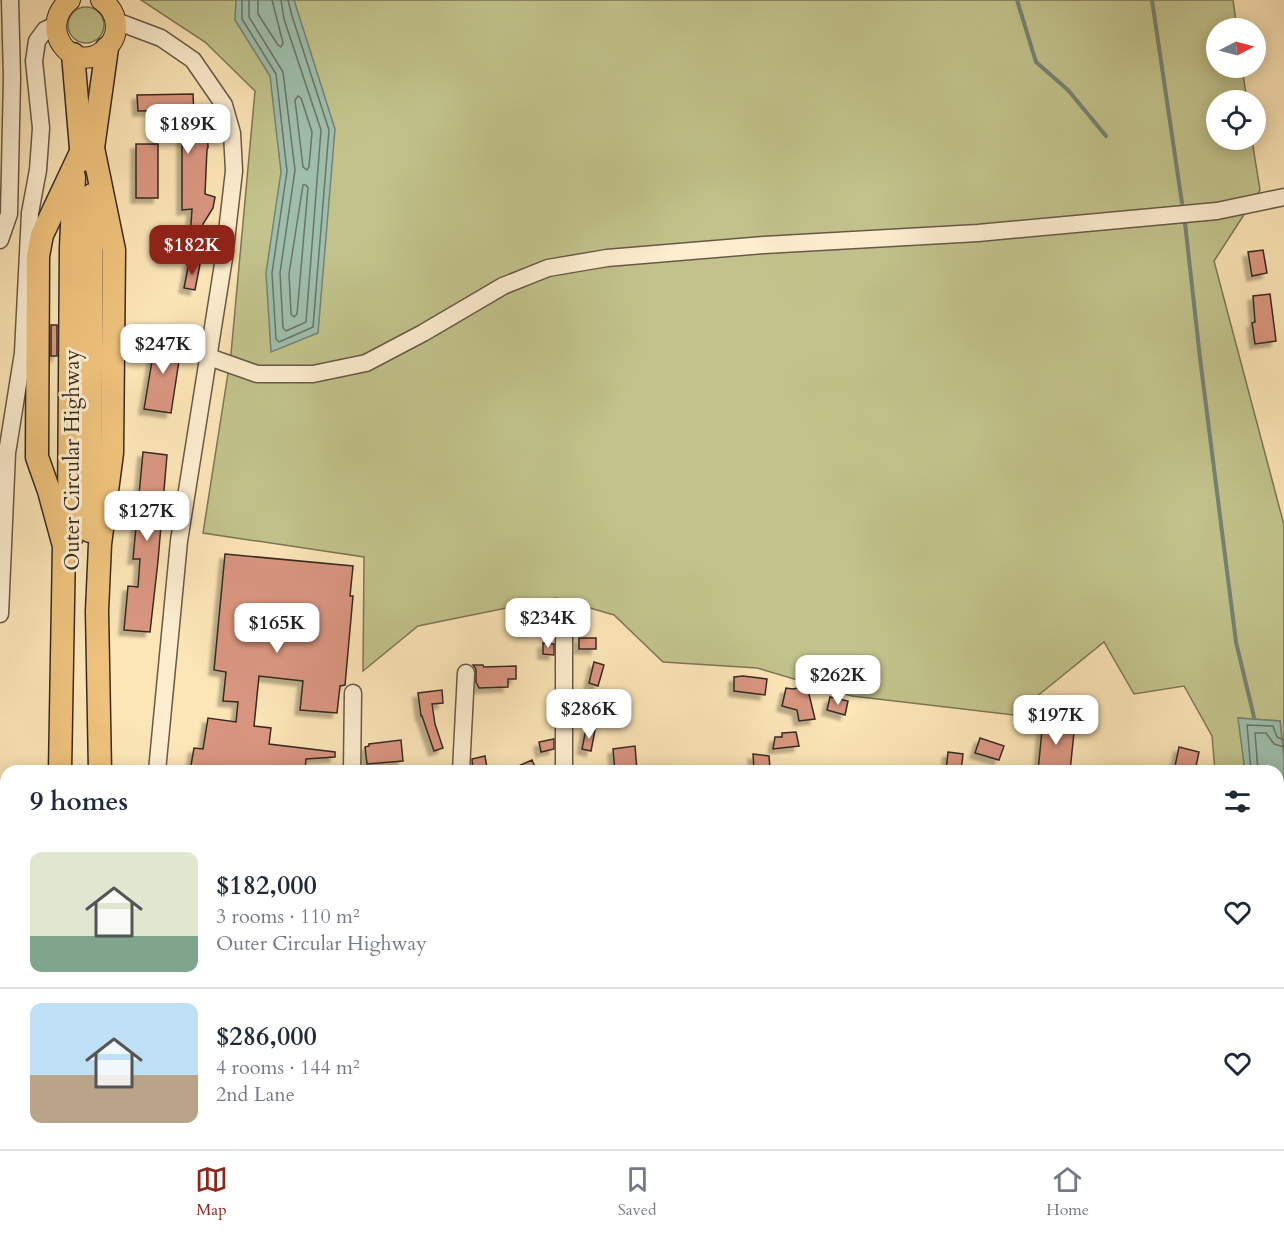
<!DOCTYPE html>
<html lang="en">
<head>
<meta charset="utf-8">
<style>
  :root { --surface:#fff; --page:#f2f2f3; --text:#1f2937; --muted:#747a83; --line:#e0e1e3; --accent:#8f2418 }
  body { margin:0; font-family:Cardo,serif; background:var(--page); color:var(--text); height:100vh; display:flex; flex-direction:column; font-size:22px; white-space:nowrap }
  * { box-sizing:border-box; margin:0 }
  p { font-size:20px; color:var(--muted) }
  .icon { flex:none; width:33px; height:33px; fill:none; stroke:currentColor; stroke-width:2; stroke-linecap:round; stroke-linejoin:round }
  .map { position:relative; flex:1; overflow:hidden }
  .side { position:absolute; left:0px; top:765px; width:1284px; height:384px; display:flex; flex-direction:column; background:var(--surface); border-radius:18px 18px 0 0; box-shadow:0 3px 15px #0003 }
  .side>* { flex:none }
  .needle { width:39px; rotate:84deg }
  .controls { position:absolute; left:1206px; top:18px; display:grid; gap:12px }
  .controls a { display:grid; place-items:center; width:60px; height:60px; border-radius:50%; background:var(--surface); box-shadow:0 3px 15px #0003; font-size:30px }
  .price { position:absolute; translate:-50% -51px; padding:0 14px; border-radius:12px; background:#fff; color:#222; font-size:20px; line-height:39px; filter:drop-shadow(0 2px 3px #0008) }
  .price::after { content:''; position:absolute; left:50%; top:36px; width:18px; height:14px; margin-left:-9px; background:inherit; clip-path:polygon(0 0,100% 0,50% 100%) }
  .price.current { background:var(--accent); color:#fff }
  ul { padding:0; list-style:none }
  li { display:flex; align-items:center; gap:18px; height:150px; padding:0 30px }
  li+li { border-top:2px solid var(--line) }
  li span { display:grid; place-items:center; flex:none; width:168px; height:120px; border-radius:12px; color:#555 }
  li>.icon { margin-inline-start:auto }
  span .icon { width:72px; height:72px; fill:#fffc; stroke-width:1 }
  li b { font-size:26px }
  h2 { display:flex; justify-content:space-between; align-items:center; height:72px; padding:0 30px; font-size:26px }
  .tab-bar { display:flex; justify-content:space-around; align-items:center; height:84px; border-top:2px solid var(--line); background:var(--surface); font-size:16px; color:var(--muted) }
  .tab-bar a { display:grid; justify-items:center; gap:3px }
  .tab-bar .current { color:var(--accent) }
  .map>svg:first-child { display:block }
  .green { fill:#c2c38c; stroke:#7c7657; stroke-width:1.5 }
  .water { fill:#9fbfad; stroke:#758375; stroke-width:1.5 }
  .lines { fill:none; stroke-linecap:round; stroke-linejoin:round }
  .shore { stroke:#6a7468; stroke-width:1.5 }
  .stream { stroke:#758375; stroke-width:4 }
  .building { fill:#da9680; stroke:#362a22; stroke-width:1.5; filter:url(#shadow) }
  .minor-casing { stroke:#685947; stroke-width:19 }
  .major-casing { stroke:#362a22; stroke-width:22 }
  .highway-casing { stroke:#362a22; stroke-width:25 }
  .minor { stroke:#fdeed0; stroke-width:16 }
  .major { stroke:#eec27c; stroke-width:20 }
  .highway { stroke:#eec27c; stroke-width:22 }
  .labels { text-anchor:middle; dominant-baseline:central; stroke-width:6; stroke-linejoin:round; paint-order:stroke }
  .street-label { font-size:21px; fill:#362a22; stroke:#fdeed0 }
</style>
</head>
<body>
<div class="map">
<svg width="1284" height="1149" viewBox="0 0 1284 1149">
  <defs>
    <filter id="shadow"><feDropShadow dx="-5" dy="5" stdDeviation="1.5" flood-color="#0004"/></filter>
  </defs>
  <rect width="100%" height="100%" fill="#fce5b7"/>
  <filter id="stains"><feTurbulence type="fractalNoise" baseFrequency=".00333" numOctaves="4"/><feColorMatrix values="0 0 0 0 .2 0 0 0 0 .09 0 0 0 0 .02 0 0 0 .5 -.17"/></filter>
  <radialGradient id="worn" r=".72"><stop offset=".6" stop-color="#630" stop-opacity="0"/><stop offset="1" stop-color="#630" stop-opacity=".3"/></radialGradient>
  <g class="green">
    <polygon points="141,0 1233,0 1237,28 1216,28 1216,68 1242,68 1247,100 1216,100 1216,140 1252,140 1260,190 1214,261 1284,525 1284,758 1280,721 1239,718 1245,771 1215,771 1212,736 1184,686 1134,694 1104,642 1014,715 852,696 757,668 663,662 614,615 556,598 418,626 363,671 364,557 203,533 231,354 255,91 205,42"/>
    <circle cx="86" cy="25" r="18"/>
    <polygon points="1278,987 1284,1010 1284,1077 1278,1079"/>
    <polygon points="1284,1116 1284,1149 1182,1149 1208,1143 1278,1143 1278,1117"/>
    <polygon points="320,1143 521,1143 522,1149 327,1149"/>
  </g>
  <g class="water">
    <polygon points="236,0 294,0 335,129 318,333 271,352 266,273 281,172 270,76 235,20"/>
    <polygon points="1238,718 1280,721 1284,758 1284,1010 1278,987 1278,771 1245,771"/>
    <polygon points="1284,1077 1284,1116 1278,1117 1278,1079"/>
    <polygon points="944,1143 1208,1143 1182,1149 927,1149"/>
  </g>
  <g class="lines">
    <g class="shore">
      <polyline points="242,0 242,19 276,74 287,171 272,273 276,339 279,342 313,327 329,130 292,16 288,0"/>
      <polyline points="249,0 249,17 283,72 295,170 280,273 283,328 286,331 306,322 321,130 284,19 281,0"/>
      <polyline points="258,0 258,14 278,45 281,47 283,43 272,0"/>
      <polygon points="298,96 301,98 312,132 309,167 307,170 303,167 295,100"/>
      <polygon points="303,185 306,185 308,188 297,314 294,317 291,314 289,274"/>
      <polyline points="1251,771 1247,725 1273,726 1277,737 1284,740"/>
      <polyline points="1258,771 1255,733 1266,733 1274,744 1284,747"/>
    </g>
    <g class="stream">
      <polyline points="1017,0 1036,62 1068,90 1106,136"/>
      <polyline points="1152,0 1182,203"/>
      <polyline points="1185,223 1200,358 1236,642 1254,717"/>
    </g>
  </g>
  <g class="building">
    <polygon points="193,94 194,116 207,115 208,148 207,149 205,194 215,197 213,208 203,224 201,241 190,239 192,209 182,210 182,110 138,111 137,95"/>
    <rect x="136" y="144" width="22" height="54"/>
    <polygon points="1263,250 1267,273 1252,276 1248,252"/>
    <polygon points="189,262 200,264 195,290 184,288"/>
    <polygon points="1270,294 1276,341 1255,344 1252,323 1255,322 1253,296"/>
    <rect x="51" y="325" width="6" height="31"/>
    <polygon points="156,337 182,341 171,413 144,409"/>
    <polygon points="143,452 167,455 158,561 150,632 124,630 128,586 138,587 140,559 133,559"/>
    <polygon points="225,554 353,566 350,596 353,596 345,685 340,686 337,713 300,710 303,681 259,676 254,726 271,728 269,744 335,752 335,757 306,759 305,771 190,771 194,748 203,749 208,718 236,722 238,702 223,701 226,672 214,670"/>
    <rect x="579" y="638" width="17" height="11"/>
    <polygon points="543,643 554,644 554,655 543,654"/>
    <polygon points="594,662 604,665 598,686 589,683"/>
    <polygon points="473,665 483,665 484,667 516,666 516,679 508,679 508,687 479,688 476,682 476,669"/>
    <polygon points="743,676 767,679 765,695 734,691 734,677"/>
    <polygon points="807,686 815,719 799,721 797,710 782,706 786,688 793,689"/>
    <polygon points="442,690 443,703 432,704 435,724 443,748 434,751 422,716 421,716 418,693"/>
    <polygon points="830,697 848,701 845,715 827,710"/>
    <polygon points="1043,720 1075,723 1070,771 1038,771"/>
    <polygon points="586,729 595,730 591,751 582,749"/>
    <polygon points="796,732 799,746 773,749 775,737 782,737 782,733"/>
    <polygon points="980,738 1004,746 999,760 975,753"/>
    <polygon points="554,739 554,749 541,752 539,742"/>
    <polygon points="401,740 403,761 367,764 365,747 369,746 369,744"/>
    <polygon points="635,746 637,770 615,771 613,749"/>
    <polygon points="1179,747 1199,752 1195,771 1174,771"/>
    <polygon points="948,752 963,754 961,771 946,771"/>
    <polygon points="753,754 769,756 770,768 754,769"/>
    <polygon points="485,756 487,768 473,770 472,759"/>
    <polygon points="532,760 537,771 507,771"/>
  </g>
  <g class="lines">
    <defs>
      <g id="minor">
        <polyline points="116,21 161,38 193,60 224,105 232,133 234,171 224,258 179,541 157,771"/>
        <polyline points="0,240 9,214 12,78 10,0"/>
        <polyline points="209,357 257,374 313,374 366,363 423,333 503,286 548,268 607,258 764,245 978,233 1217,211 1284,197"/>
        <polyline points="0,614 7,453 23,353 30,213 38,170 41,128 34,61 37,41 45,30 56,25"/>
        <polyline points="352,771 353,693"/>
        <polyline points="461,771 466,673"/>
        <polyline points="564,771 564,614"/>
        <polyline points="0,979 6,983"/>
        <polyline points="469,1143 471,1149"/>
        <polyline points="526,1143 527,1149"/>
        <polyline points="855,1149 875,1143"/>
      </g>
      <path id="major" d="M 70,0 C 36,28 72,75 103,51 C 111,45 116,37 116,27 C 116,15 110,6 101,0"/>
      <g id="highway">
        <polyline points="73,54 82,160"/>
        <polyline points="93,148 114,250 112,453 100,544 97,611 100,771"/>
        <polyline points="94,163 93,148 107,48"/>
        <polyline points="90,531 92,195"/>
        <polyline points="72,537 69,515 71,248 74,177"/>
        <polyline points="60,771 64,546 49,491 37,457 38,256 42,235 82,150"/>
        <polyline points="75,1143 75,1149"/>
        <polyline points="98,1143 98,1149"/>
        <polyline points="228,1143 241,1149"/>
        <polyline points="264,1143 270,1149"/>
        <polyline points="30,1149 32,1143"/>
        <polyline points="159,1149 177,1143"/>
      </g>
    </defs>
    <use href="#minor" class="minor-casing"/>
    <use href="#major" class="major-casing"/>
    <use href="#highway" class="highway-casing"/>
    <use href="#minor" class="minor"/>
    <use href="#major" class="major"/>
    <use href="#highway" class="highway"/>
  </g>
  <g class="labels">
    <g class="street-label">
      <text transform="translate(72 460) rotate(-90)">Outer Circular Highway</text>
    </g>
  </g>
  <rect width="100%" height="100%" filter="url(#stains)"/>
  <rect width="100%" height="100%" fill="url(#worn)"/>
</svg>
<div class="controls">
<a><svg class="needle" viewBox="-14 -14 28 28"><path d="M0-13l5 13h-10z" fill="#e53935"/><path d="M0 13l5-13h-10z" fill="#747a83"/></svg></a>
<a><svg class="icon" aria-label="locate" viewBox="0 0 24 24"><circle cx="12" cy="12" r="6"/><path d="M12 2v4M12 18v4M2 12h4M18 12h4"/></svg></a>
</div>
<b class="price" style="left:188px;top:155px">$189K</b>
<b class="price current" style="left:192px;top:276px">$182K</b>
<b class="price" style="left:163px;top:375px">$247K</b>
<b class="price" style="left:147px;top:542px">$127K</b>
<b class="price" style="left:548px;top:649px">$234K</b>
<b class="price" style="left:277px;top:654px">$165K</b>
<b class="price" style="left:838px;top:706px">$262K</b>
<b class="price" style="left:589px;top:740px">$286K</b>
<b class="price" style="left:1056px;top:746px">$197K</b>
<section class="side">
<h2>9 homes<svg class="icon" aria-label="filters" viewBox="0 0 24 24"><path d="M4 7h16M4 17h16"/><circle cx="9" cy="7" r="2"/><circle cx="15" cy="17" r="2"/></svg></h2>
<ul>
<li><span style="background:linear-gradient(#dfe7d0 70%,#7fa58c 0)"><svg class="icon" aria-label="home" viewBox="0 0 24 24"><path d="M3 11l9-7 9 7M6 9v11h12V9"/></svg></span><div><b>$182,000</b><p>3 rooms · 110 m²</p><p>Outer Circular Highway</p></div><svg class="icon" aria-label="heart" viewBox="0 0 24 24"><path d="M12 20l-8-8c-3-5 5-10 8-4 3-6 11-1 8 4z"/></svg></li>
<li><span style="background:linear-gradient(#bfe0f5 60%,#b9a48a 0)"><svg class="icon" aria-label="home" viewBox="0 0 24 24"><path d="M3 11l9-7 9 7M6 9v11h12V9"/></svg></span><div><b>$286,000</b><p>4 rooms · 144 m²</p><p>2nd Lane</p></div><svg class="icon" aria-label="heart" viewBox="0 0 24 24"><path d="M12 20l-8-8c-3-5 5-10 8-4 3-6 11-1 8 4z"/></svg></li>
</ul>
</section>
</div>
<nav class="tab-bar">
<a class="current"><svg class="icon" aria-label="map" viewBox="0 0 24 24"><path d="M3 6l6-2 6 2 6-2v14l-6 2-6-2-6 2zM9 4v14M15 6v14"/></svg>Map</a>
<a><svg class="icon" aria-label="saved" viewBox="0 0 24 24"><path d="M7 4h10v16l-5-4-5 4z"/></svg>Saved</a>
<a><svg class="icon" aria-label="home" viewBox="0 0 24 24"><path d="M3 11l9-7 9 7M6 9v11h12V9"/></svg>Home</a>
</nav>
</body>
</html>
